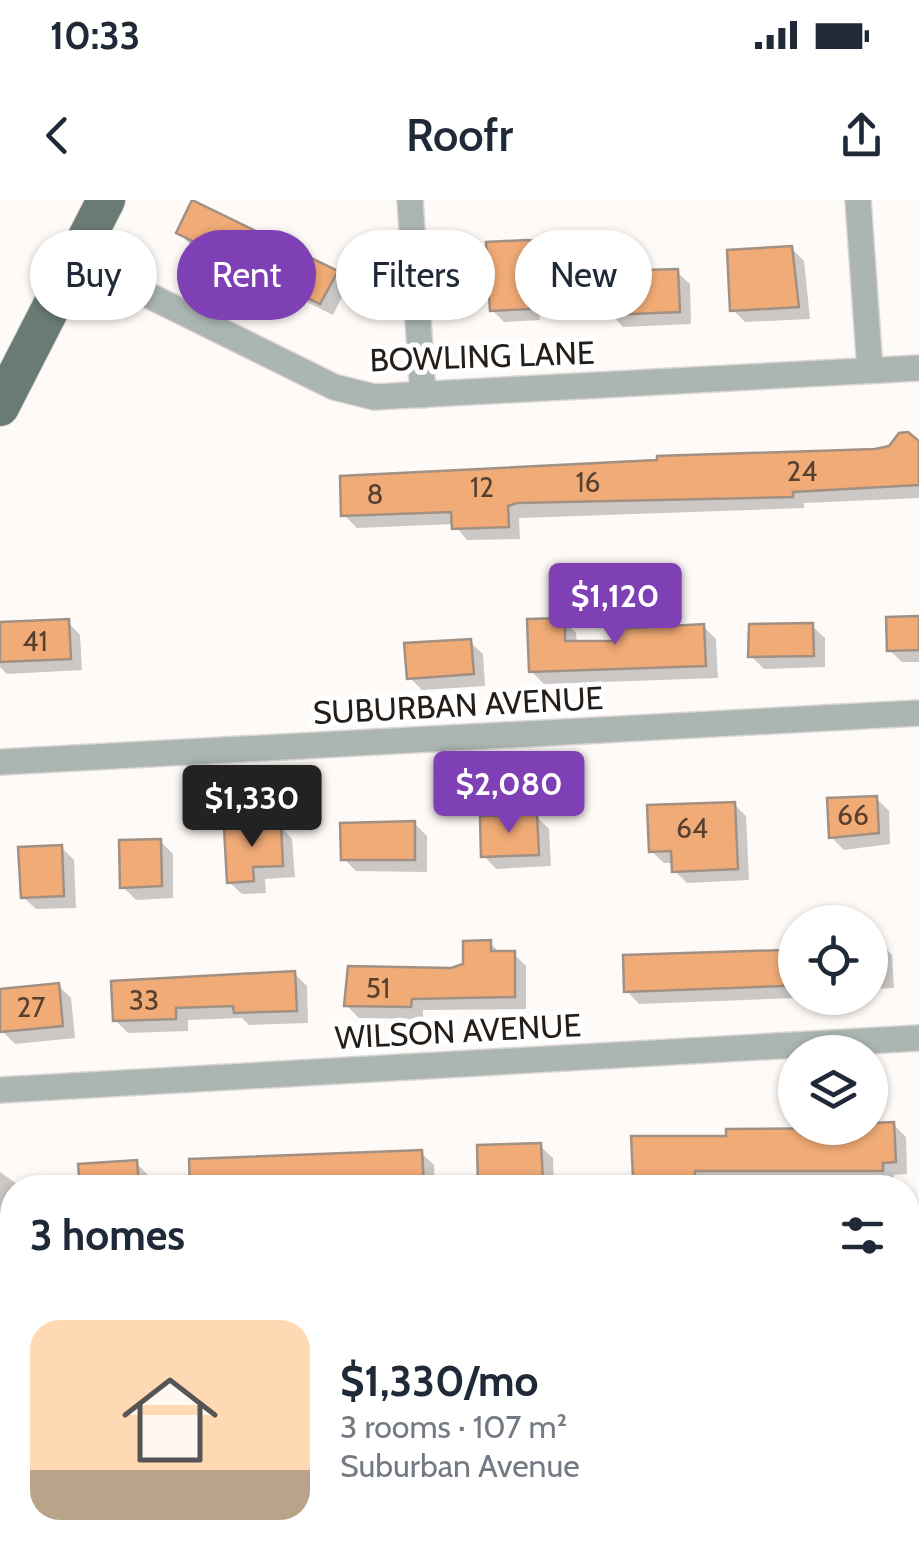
<!DOCTYPE html>
<html lang="en">
<head>
<meta charset="utf-8">
<style>
  :root { --surface:#fff; --page:#f2f2f3; --text:#1f2937; --muted:#747a83; --line:#e0e1e3; --accent:#7f40b5 }
  body { margin:0; font-family:Cabin,sans-serif; background:var(--page); color:var(--text); height:100vh; display:flex; flex-direction:column; font-size:38px; white-space:nowrap }
  * { box-sizing:border-box; margin:0 }
  p { font-size:32px; color:var(--muted) }
  .icon { flex:none; width:55px; height:55px; fill:none; stroke:currentColor; stroke-width:2; stroke-linecap:round; stroke-linejoin:round }
  .map { position:relative; flex:1; overflow:hidden }
  .side { position:absolute; left:0px; top:975px; width:920px; height:392px; display:flex; flex-direction:column; background:var(--surface); border-radius:40px 40px 0 0; box-shadow:0 2px 8px #0004 }
  .side>* { flex:none }
  .top-card { position:absolute; left:30px; top:30px; width:860px; height:90px; display:flex; gap:20px }
  .controls { position:absolute; left:778px; top:705px; display:grid; gap:20px }
  .controls a { display:grid; place-items:center; width:110px; height:110px; border-radius:50%; background:var(--surface); box-shadow:0 2px 8px #0004; font-size:50px }
  .price { position:absolute; translate:-50% -85px; padding:0 22px; border-radius:10px; background:var(--accent); color:#fff; font-size:32px; line-height:65px; filter:drop-shadow(0 2px 5px #0008) }
  .price::after { content:''; position:absolute; left:50%; top:60px; width:30px; height:22px; margin-left:-15px; background:inherit; clip-path:polygon(0 0,100% 0,50% 100%) }
  .price.active { background:#222; color:#fff }
  ul { padding:0; list-style:none }
  li { display:flex; align-items:center; gap:30px; height:250px; padding:0 30px }
  li+li { border-top:2px solid var(--line) }
  li span { display:grid; place-items:center; flex:none; width:280px; height:200px; border-radius:30px; color:#555 }
  li>.icon { margin-inline-start:auto }
  span .icon { width:120px; height:120px; fill:#fffc; stroke-width:1 }
  li b { font-size:42px }
  h2 { display:flex; justify-content:space-between; align-items:center; height:120px; padding:0 30px; font-size:42px }
  .tag { padding:0 35px; border-radius:45px; background:var(--surface); box-shadow:0 2px 8px #0004; font-size:35px; line-height:90px }
  .tag.active { background:var(--accent); color:#fff }
  .status { display:flex; justify-content:space-between; align-items:center; height:70px; padding:0 50px; background:var(--surface); direction:ltr }
  .status svg { height:28px; fill:currentColor }
  header { display:flex; justify-content:space-between; align-items:center; height:130px; padding:0 30px; background:var(--surface); font-size:45px; font-weight:600 }
  .map>svg:first-child { display:block }
  .shadow { fill:#0003 }
  .building { fill:#f0ab76; stroke:#a29083; stroke-width:2.5 }
  .lines { fill:none; stroke-linecap:round; stroke-linejoin:round }
  .minor-casing { stroke:#dbd7d3; stroke-width:28 }
  .primary-casing { stroke:#dbd7d3; stroke-width:40 }
  .minor { stroke:#abb5b1; stroke-width:25 }
  .primary { stroke:#697b74; stroke-width:38 }
  .labels { text-anchor:middle; dominant-baseline:central; stroke-width:10; stroke-linejoin:round; paint-order:stroke }
  .number-label { font-size:28px; fill:#574030 }
  .street-label { font-size:32px; fill:#241d18; stroke:#fff }
</style>
</head>
<body>
<div class="status"><b>10:33</b><svg viewBox="0 0 49 12"><path d="M0 12V9h3v3zM5 12V6h3v6zM10 12V3h3v9zM15 12V0h3v12zM26 1h20v11H26zM47 4h2v5h-2z"/></svg></div>
<header><svg class="icon" aria-label="back" viewBox="0 0 24 24"><path d="M15 5l-7 7 7 7"/></svg>Roofr<svg class="icon" aria-label="share" viewBox="0 0 24 24"><path d="M12 15V3M7 8l5-5 5 5M5 13v7h14v-7"/></svg></header>
<div class="map">
<svg width="919" height="1366" viewBox="0 0 919 1366">
  <rect width="100%" height="100%" fill="#fefaf7"/>
  <g class="shadow">
    <polygon points="179,33 336,73 348,85 333,115 191,45"/>
    <polygon points="544,45 556,57 557,69 578,70 590,82 590,101 539,100 540,120 504,122 492,110"/>
    <polygon points="791,48 804,61 810,119 745,122 733,110"/>
    <polygon points="677,72 690,84 691,124 623,127 611,114"/>
    <polygon points="919,244 919,298 804,303 804,308 519,318 520,339 467,340 454,324 357,328 344,315"/>
    <polygon points="919,419 919,462 902,462 889,450"/>
    <polygon points="564,420 576,433 577,444 615,444 703,426 716,439 718,478 544,484 531,471"/>
    <polygon points="68,422 80,435 82,470 7,474 0,467 0,425"/>
    <polygon points="812,426 825,438 825,467 764,469 751,456"/>
    <polygon points="470,442 483,454 485,486 422,490 409,477"/>
    <polygon points="876,598 889,611 890,644 844,650 831,637"/>
    <polygon points="734,604 746,616 749,680 687,683 675,671 674,663 664,663 651,651"/>
    <polygon points="536,616 549,629 551,666 496,669 484,656"/>
    <polygon points="414,623 427,636 427,672 356,671 344,659"/>
    <polygon points="280,626 292,639 295,677 265,679 266,693 242,694 229,682"/>
    <polygon points="160,641 173,654 173,698 136,700 123,687"/>
    <polygon points="61,647 74,660 76,708 36,709 23,697"/>
    <polygon points="880,742 892,755 894,788 870,789 870,743"/>
    <polygon points="490,743 501,754 514,754 526,766 526,809 423,810 423,819 359,818 347,806 465,766"/>
    <polygon points="795,749 795,798 639,804 627,791 626,757"/>
    <polygon points="294,773 307,786 308,823 249,825 242,818 188,820 188,831 128,833 115,820"/>
    <polygon points="58,785 71,798 75,838 15,844 2,831 0,791"/>
    <polygon points="893,924 906,937 907,974 894,975 894,982 842,984 838,980 644,988 636,977 729,938 729,931"/>
    <polygon points="540,946 553,958 554,988 485,988 481,983"/>
    <polygon points="421,953 434,965 435,988 227,988"/>
    <polygon points="136,963 149,976 150,988 82,988"/>
    <polygon points="0,972 17,984 12,988 12,1021 0,1022"/>
    <polygon points="0,1318 7,1326 9,1365 0,1366"/>
    <polygon points="73,1355 100,1355 100,1362 81,1363"/>
    <polygon points="443,1355 476,1355 476,1366 444,1366"/>
  </g>
  <g class="building">
    <polygon points="192,0 338,71 320,104 176,33"/>
    <polygon points="527,40 545,42 546,66 579,67 579,91 529,89 530,109 490,111 486,42"/>
    <polygon points="792,46 799,107 730,111 727,50"/>
    <polygon points="678,69 680,112 608,115 606,71"/>
    <polygon points="908,232 919,241 919,285 793,292 793,297 517,303 508,306 509,327 452,329 451,312 341,316 340,276 657,260 657,256 875,249 889,246 899,233"/>
    <polygon points="919,416 919,450 887,451 886,417"/>
    <polygon points="565,418 565,441 613,441 612,429 704,424 706,466 529,472 527,419"/>
    <polygon points="69,419 71,459 0,462 0,422"/>
    <polygon points="813,423 814,456 748,457 749,424"/>
    <polygon points="471,439 474,474 407,479 404,443"/>
    <polygon points="877,596 879,633 829,638 827,598"/>
    <polygon points="735,602 738,669 672,672 671,651 649,652 647,605"/>
    <polygon points="537,614 539,655 481,657 480,616"/>
    <polygon points="415,621 415,660 341,660 340,623"/>
    <polygon points="281,624 283,666 253,667 254,681 227,683 224,627"/>
    <polygon points="161,639 162,686 120,688 119,640"/>
    <polygon points="62,645 64,696 21,698 18,647"/>
    <polygon points="491,740 491,751 515,751 515,797 412,799 411,807 344,806 348,766 451,768 463,764 463,741"/>
    <polygon points="784,750 784,786 624,792 623,755"/>
    <polygon points="295,771 297,811 234,813 233,806 176,808 176,819 113,821 111,781"/>
    <polygon points="59,783 63,826 0,832 0,789"/>
    <polygon points="894,922 896,962 883,963 883,971 695,971 695,978 674,979 674,988 642,988 642,977 633,978 631,936 726,936 726,929 870,928 870,923"/>
    <polygon points="541,943 543,982 478,984 477,945"/>
    <polygon points="422,950 424,985 190,988 189,959"/>
    <polygon points="137,960 139,988 80,988 78,964"/>
  </g>
  <g class="lines">
    <defs>
      <g id="minor">
        <polyline points="410,0 423,195"/>
        <polyline points="858,0 870,170"/>
        <polyline points="77,60 334,187 374,197 919,168"/>
        <polyline points="0,562 919,513"/>
        <polyline points="0,890 919,838"/>
        <polyline points="908,1174 919,1174"/>
        <polyline points="0,1223 12,1222"/>
      </g>
      <polyline id="primary" points="0,207 106,0"/>
    </defs>
    <use href="#minor" class="minor-casing"/>
    <use href="#primary" class="primary-casing"/>
    <use href="#minor" class="minor"/>
    <use href="#primary" class="primary"/>
  </g>
  <g class="labels">
    <g class="number-label">
      <text x="802" y="271">24</text>
      <text x="588" y="282">16</text>
      <text x="482" y="287">12</text>
      <text x="375" y="294">8</text>
      <text x="35" y="441">41</text>
      <text x="853" y="615">66</text>
      <text x="692" y="628">64</text>
      <text x="378" y="788">51</text>
      <text x="144" y="800">33</text>
      <text x="31" y="807">27</text>
    </g>
    <g class="street-label">
      <text transform="translate(482 156) rotate(-2)">BOWLING LANE</text>
      <text transform="translate(458 505) rotate(-3)">SUBURBAN AVENUE</text>
      <text transform="translate(458 831) rotate(-3)">WILSON AVENUE</text>
    </g>
  </g>
</svg>
<div class="controls">
<a><svg class="icon" aria-label="locate" viewBox="0 0 24 24"><circle cx="12" cy="12" r="6"/><path d="M12 2v4M12 18v4M2 12h4M18 12h4"/></svg></a>
<a><svg class="icon" aria-label="layers" viewBox="0 0 24 24"><path d="M12 4l9 5-9 5-9-5zM3 14l9 5 9-5"/></svg></a>
</div>
<b class="price" style="left:615px;top:448px">$1,120</b>
<b class="price" style="left:509px;top:636px">$2,080</b>
<b class="price active" style="left:252px;top:650px">$1,330</b>
<div class="top-card">
<a class="tag">Buy</a>
<a class="tag active">Rent</a>
<a class="tag">Filters</a>
<a class="tag">New</a>
</div>
<section class="side">
<h2>3 homes<svg class="icon" aria-label="filters" viewBox="0 0 24 24"><path d="M4 7h16M4 17h16"/><circle cx="9" cy="7" r="2"/><circle cx="15" cy="17" r="2"/></svg></h2>
<ul>
<li><span style="background:linear-gradient(#ffd9b3 75%,#b9a48a 0)"><svg class="icon" aria-label="home" viewBox="0 0 24 24"><path d="M3 11l9-7 9 7M6 9v11h12V9"/></svg></span><div><b>$1,330/mo</b><p>3 rooms · 107 m²</p><p>Suburban Avenue</p></div></li>
</ul>
</section>
</div>
</body>
</html>
